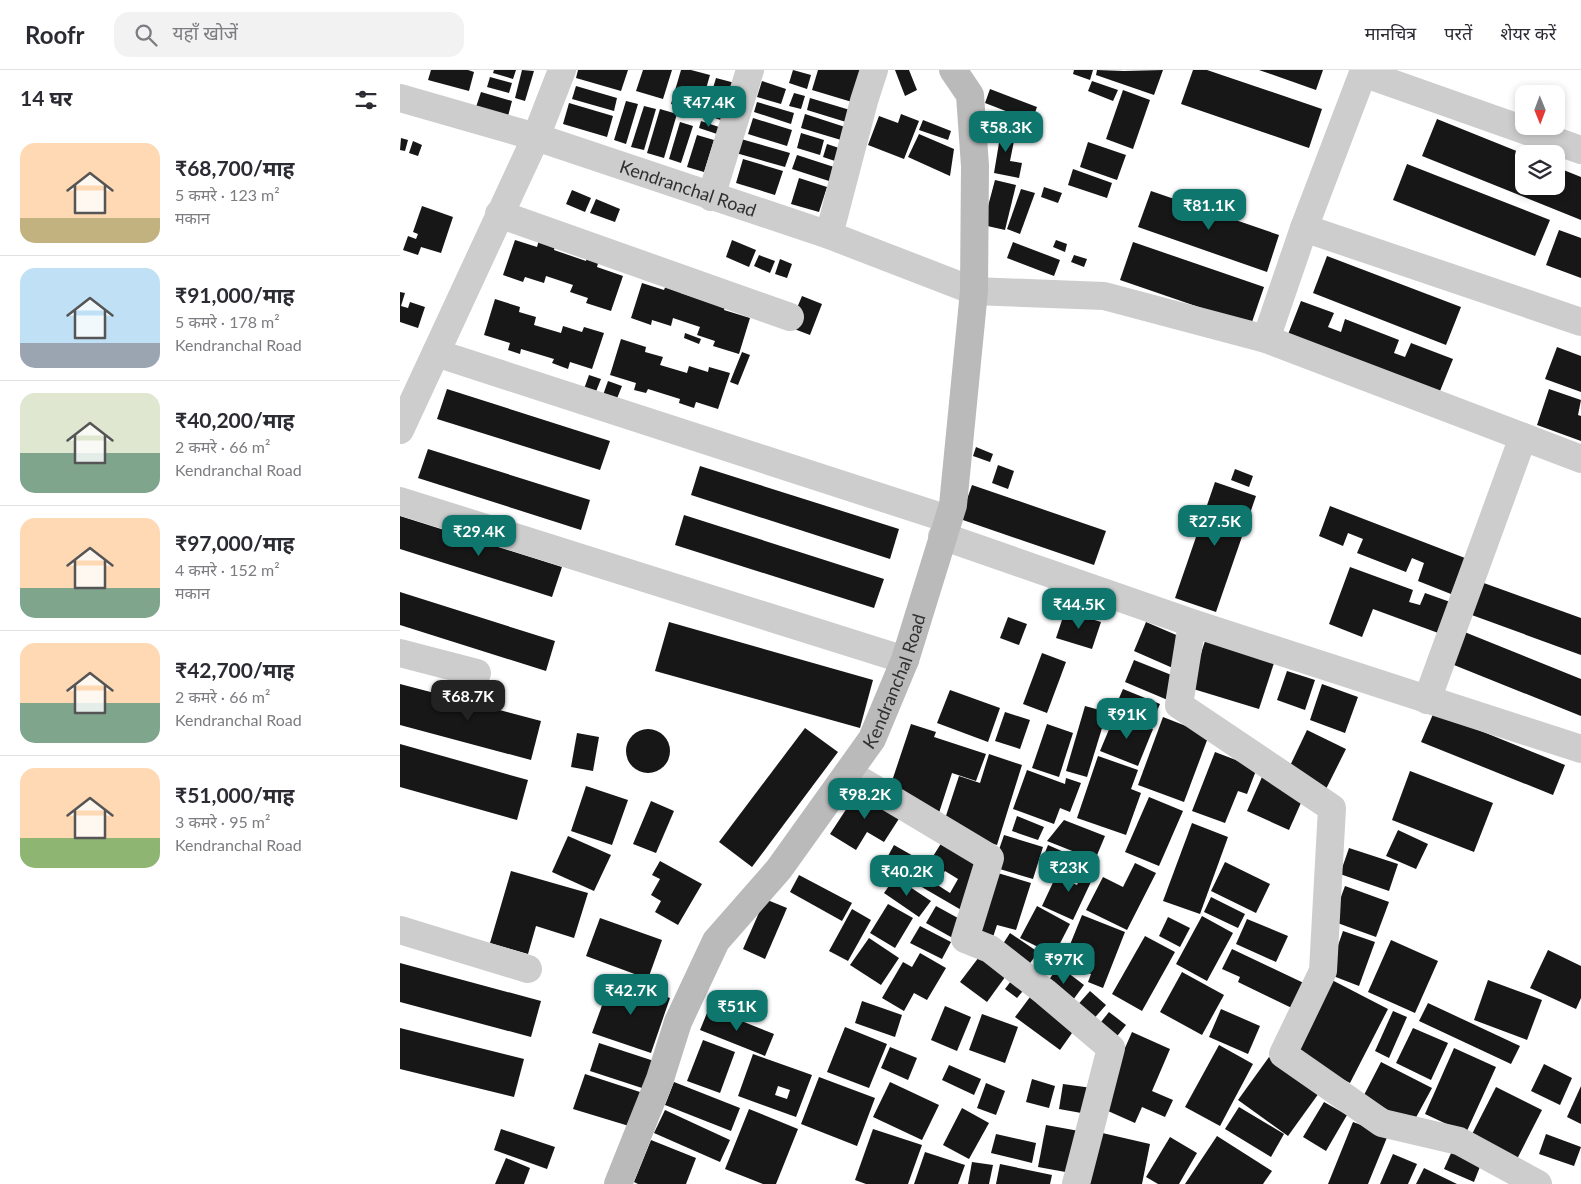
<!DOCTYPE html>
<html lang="hi">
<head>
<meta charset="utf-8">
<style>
  :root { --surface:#fff; --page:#f2f2f3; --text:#2b2b33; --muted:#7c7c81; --line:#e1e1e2; --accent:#0f766e }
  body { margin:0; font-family:Lato,"Noto Sans Devanagari",sans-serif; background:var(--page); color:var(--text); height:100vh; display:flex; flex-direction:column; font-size:19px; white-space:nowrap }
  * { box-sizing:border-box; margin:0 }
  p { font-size:16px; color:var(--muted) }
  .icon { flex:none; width:28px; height:28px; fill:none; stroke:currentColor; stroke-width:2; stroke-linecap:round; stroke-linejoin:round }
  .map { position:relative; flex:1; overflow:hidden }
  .drawer { display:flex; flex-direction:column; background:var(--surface); width:400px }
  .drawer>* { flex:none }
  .needle { width:32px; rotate:179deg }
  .tools { position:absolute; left:1115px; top:15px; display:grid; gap:10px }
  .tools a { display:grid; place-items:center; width:50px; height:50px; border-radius:10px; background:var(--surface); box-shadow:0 2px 8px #0003; font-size:25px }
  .price { position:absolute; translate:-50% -42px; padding:0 11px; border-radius:10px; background:var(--accent); color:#fff; font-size:16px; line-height:32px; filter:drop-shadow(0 1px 2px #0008) }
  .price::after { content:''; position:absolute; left:50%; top:30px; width:15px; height:11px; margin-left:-8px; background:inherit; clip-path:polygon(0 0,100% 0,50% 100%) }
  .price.active { background:#222; color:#fff }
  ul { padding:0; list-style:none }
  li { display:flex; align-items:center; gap:15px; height:125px; padding:0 20px }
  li+li { border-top:1px solid var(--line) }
  li span { display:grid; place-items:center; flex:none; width:140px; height:100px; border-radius:15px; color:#555 }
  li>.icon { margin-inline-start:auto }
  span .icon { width:60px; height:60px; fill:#fffc; stroke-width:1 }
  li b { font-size:21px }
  h2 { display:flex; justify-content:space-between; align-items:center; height:60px; padding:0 20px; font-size:21px }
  header { display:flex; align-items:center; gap:30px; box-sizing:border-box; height:70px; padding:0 25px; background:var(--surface); border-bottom:1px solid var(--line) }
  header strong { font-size:24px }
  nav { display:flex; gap:28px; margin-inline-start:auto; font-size:18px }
  .search { width:350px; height:45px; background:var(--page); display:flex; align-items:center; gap:12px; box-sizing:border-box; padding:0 18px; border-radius:15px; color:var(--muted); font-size:19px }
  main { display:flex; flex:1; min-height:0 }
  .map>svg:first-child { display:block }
  .building { fill:#171717; fill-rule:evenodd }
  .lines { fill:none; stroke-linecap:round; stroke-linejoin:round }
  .street { stroke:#cdcdcd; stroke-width:28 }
  .secondary { stroke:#bababa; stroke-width:28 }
  .labels { text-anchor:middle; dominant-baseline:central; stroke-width:5; stroke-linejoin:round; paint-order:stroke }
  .street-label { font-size:18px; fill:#303030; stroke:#fff }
</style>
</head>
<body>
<header>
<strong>Roofr</strong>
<div class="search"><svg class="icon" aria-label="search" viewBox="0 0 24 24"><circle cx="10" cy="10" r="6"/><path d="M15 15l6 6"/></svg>यहाँ खोजें</div>
<nav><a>मानचित्र</a><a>परतें</a><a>शेयर करें</a></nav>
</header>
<main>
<section class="drawer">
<h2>14 घर<svg class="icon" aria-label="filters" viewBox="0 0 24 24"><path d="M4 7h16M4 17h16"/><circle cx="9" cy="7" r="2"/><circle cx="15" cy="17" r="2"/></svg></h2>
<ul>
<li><span style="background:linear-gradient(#ffd9b3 75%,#c2b280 0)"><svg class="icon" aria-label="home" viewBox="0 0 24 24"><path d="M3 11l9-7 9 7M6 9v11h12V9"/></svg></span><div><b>₹68,700/माह</b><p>5 कमरे · 123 m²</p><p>मकान</p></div></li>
<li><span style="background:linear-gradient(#bfe0f5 75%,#9aa5b1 0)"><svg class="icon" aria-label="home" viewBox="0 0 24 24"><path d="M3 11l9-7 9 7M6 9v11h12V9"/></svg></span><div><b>₹91,000/माह</b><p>5 कमरे · 178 m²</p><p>Kendranchal Road</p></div></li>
<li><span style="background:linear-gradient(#dfe7d0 60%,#7fa58c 0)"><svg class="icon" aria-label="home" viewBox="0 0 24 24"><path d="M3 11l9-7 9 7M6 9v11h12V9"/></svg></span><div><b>₹40,200/माह</b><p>2 कमरे · 66 m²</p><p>Kendranchal Road</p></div></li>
<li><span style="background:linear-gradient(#ffd9b3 70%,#7fa58c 0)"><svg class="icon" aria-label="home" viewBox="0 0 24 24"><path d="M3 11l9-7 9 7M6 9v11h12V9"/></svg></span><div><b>₹97,000/माह</b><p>4 कमरे · 152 m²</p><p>मकान</p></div></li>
<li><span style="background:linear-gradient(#ffd9b3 60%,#7fa58c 0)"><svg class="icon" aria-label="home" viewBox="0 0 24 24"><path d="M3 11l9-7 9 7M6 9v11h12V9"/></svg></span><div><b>₹42,700/माह</b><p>2 कमरे · 66 m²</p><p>Kendranchal Road</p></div></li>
<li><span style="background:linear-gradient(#ffd9b3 70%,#8fb573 0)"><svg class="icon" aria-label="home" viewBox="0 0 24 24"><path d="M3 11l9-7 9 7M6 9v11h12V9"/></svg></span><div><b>₹51,000/माह</b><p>3 कमरे · 95 m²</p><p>Kendranchal Road</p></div></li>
</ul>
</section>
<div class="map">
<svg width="1181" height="1114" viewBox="0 0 1181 1114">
  <rect width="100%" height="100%" fill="#fff"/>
  <g class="building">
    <polygon points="31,0 68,0 74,2 69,21 28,10"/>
    <polygon points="94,0 116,0 113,9 93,3"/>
    <polygon points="122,0 134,1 125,31 115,28"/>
    <polygon points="178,0 228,0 221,21 176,8"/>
    <polygon points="243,0 272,0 263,29 236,21"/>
    <polygon points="281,0 291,0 310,5 299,43 271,34"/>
    <polygon points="393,0 411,5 407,19 389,13"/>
    <polygon points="418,0 462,0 452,32 412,20"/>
    <polygon points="495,0 509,0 517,20 505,26"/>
    <polygon points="674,0 693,0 690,10 673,4"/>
    <polygon points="697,0 724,1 763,0 754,25 696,5"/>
    <polygon points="793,0 807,0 922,39 909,78 781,34"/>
    <polygon points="859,0 923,0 916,20"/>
    <polygon points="90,7 112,13 109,23 87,17"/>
    <polygon points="316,8 335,13 324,51 305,45"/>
    <polygon points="362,11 386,19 381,34 357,27"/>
    <polygon points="692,11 718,20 713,31 688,21"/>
    <polygon points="176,16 217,28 214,41 172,29"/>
    <polygon points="590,19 637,37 632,51 585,33"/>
    <polygon points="723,20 750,30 733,79 706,69"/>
    <polygon points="81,22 112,31 108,46 76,37"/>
    <polygon points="394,23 405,26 401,39 389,36"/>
    <polygon points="410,28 450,40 446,52 407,40"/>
    <polygon points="226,31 238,34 226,74 214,70"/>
    <polygon points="357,32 394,43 391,54 354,42"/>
    <polygon points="169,33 213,46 207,67 163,54"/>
    <polygon points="244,36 256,39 244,80 231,77"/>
    <polygon points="260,39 277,44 264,88 247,83"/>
    <polygon points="405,44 445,57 441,70 401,58"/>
    <polygon points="501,44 519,51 504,89 468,75 479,46 498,53"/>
    <polygon points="353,48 392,60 387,76 348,64"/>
    <polygon points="1037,49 1124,84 1124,116 1156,116 1156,97 1181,107 1181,150 1022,86"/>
    <polygon points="523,50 551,61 548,70 519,60"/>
    <polygon points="301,51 319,57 317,64 299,58"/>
    <polygon points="280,52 293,56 281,93 269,89"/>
    <polygon points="594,57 616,61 610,91 622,93 619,108 594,103 599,73 592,72"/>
    <polygon points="401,63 424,70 420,85 397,78"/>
    <polygon points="519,64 554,79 550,106 508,87"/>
    <polygon points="297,65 314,70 304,102 287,97"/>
    <polygon points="1,68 8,70 5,81 0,80"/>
    <polygon points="341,69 390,83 385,97 336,83"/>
    <polygon points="13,71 22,75 18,86 9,83"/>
    <polygon points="688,72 726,85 717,110 680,97"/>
    <polygon points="427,74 442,79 438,92 423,87"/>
    <polygon points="397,85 434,97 429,111 392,99"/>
    <polygon points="343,89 383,101 375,125 336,113"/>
    <polygon points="1007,94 1150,150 1135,186 993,130"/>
    <polygon points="673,99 712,113 707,128 668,115"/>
    <polygon points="399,108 427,117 419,142 391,134"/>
    <polygon points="595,110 616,115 605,160 583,155"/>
    <polygon points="644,117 662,123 658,133 641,127"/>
    <polygon points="621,119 635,123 620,164 607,159"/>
    <polygon points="172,120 191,128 185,142 166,134"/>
    <polygon points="751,121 879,165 867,202 738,157"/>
    <polygon points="196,129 220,139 215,152 190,143"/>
    <polygon points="22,136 53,147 41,183 21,177 18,185 3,180 8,166 16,169 18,164 13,162"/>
    <polygon points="1159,160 1181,168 1181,208 1146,195"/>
    <polygon points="115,170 137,177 139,170 155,176 154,180 186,191 187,186 199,190 197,197 223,206 211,241 186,233 188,228 170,222 173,215 146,206 144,213 125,207 123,212 103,205"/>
    <polygon points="332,170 356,180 349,197 326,187"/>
    <polygon points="656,170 667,174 665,182 653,177"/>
    <polygon points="613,172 660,190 654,206 607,188"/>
    <polygon points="733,172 864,217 851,255 720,210"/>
    <polygon points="359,185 375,191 370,203 354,196"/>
    <polygon points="674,185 687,189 684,197 671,192"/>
    <polygon points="927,186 1061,237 1046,275 913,223"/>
    <polygon points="380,189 392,194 387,208 375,204"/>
    <polygon points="242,213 264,220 267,213 282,219 281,223 313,234 326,234 324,240 350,248 339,284 313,276 315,271 297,265 300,257 273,248 271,256 252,250 251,255 231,248"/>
    <polygon points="0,222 5,223 1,236 8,238 10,232 25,237 18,258 0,252"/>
    <polygon points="402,226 422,234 410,265 389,257"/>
    <polygon points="95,229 120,237 119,242 136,247 134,255 161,263 163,256 182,262 184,257 204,263 192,299 170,292 168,299 152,293 154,289 121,279 120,284 108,280 110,273 84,265"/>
    <polygon points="901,231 934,243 928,257 941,262 945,249 999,270 994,283 1005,287 1011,273 1053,289 1038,326 887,267"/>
    <polygon points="285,263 301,269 299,274 284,268"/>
    <polygon points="221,269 246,277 245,282 263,287 260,295 287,303 289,296 308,302 309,297 330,303 318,339 296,332 294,338 279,333 280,329 248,319 246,323 234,320 236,313 210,305"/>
    <polygon points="1157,277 1181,286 1181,322 1145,309"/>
    <polygon points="342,282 350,285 338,315 330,312"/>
    <polygon points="189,305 201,309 195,324 184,319"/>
    <polygon points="208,311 222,316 216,331 203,325"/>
    <polygon points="47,319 210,371 200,400 37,349"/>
    <polygon points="1149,319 1181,330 1178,345 1181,346 1181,371 1137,355"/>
    <polygon points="576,377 593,384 590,392 573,386"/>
    <polygon points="28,379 190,430 181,460 18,408"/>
    <polygon points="598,395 614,401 608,419 592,413"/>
    <polygon points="300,396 499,459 490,489 291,425"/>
    <polygon points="835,399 853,406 849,417 831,410"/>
    <polygon points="815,412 856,426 816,542 775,528"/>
    <polygon points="572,415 706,461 694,495 560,449"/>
    <polygon points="930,436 1065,488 1051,524 1018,511 1024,493 1012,488 1006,502 957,483 963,469 948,463 943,476 919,466"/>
    <polygon points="284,445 484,509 474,538 275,475"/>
    <polygon points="0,446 162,497 152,527 0,479"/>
    <polygon points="950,497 1013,520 1009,532 1020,535 1025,523 1053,533 1041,564 973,539 962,567 929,554"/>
    <polygon points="1081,512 1181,548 1181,585 1069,544"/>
    <polygon points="0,522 155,571 146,601 0,555"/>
    <polygon points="665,541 701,552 692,579 656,568"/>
    <polygon points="608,547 627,554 619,575 600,568"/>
    <polygon points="269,552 473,610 460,658 255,601"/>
    <polygon points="746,552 788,570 775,599 734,581"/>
    <polygon points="1062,561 1181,609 1181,646 1049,593"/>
    <polygon points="805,571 874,593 859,639 790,618"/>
    <polygon points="642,583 666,592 647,643 623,634"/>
    <polygon points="734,590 779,608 770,631 725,612"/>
    <polygon points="887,601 915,610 905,640 877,630"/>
    <polygon points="0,614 141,651 131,690 0,655"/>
    <polygon points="922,614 958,627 945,663 910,650"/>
    <polygon points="723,619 760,634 753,650 716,635"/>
    <polygon points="550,620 600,638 588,672 537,653"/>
    <polygon points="685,636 707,642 687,707 666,701"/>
    <polygon points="605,642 630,650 620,679 595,671"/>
    <polygon points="1034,642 1165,695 1153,725 1021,672"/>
    <polygon points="715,645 753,659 738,696 700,681"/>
    <polygon points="763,647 809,665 784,732 738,715"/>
    <polygon points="511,654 536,662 534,667 586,684 576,711 552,703 537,749 488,723"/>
    <polygon points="647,654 673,663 659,707 632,698"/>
    <polygon points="405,658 438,682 352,797 319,772"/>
    <circle cx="248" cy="681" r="22"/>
    <polygon points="907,660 946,679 926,719 888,700"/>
    <polygon points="177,663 199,667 193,701 171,697"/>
    <polygon points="0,674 128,710 117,750 0,717"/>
    <polygon points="815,682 857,698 847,724 838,721 825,753 792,741"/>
    <polygon points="589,684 622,695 597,775 542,758 559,706 580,713"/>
    <polygon points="698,686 738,700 731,719 741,723 726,765 677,748"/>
    <polygon points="627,700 665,714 666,708 681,713 670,742 660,738 654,754 613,739"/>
    <polygon points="1010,701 1093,733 1074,782 992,750"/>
    <polygon points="862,707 904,726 889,760 847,741"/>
    <polygon points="186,716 228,730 212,775 171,761"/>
    <polygon points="460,718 502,744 484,772 467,762 456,780 430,764"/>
    <polygon points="749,727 783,741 759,796 725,782"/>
    <polygon points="251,731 274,741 256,783 233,774"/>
    <polygon points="617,746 644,757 638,770 612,761"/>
    <polygon points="664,750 705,766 695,790 647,771"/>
    <polygon points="792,753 828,767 800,844 763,831"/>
    <polygon points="998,760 1028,774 1016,799 986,786"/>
    <polygon points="604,765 643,777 633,809 593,797"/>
    <polygon points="168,766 211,785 194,821 152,802"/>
    <path d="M 545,767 L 585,790 L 563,841 L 508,809 L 519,791 L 527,796 ZM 545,801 L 558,809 L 550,823 L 536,814 Z"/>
    <polygon points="494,775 515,787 504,807 483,795"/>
    <polygon points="648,775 682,790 675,805 642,790"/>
    <polygon points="949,778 998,794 989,821 940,804"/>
    <polygon points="260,791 302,814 278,855 255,842 261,831 251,825 260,809 252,805"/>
    <polygon points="687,792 698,797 673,850 642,836 656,806 677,815"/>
    <polygon points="825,792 870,814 856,843 811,821"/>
    <polygon points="735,793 756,803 727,860 686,840 703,807 723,817"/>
    <polygon points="111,801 188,823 174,868 136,856 128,884 90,873"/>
    <polygon points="591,801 631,813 616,860 597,855 591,873 570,867"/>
    <polygon points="399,805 452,833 442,851 390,822"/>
    <polygon points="495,807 531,831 519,847 484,823"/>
    <polygon points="945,816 989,832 976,867 932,851"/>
    <polygon points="811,827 845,844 838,858 804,842"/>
    <polygon points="365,829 387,838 365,889 343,879"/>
    <polygon points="488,834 513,848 495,878 470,863"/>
    <polygon points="536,836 567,853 558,871 526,853"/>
    <polygon points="637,836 670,854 654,885 620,868"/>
    <polygon points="452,839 471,850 448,891 429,881"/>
    <polygon points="682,845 725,862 703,918 688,912 691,904 663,892"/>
    <polygon points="802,846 833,863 807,911 776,894"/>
    <polygon points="768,847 790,858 780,877 759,866"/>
    <polygon points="200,848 262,870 248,909 186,886"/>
    <polygon points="847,849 888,866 876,892 836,874"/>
    <polygon points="520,856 551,872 542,889 510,873"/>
    <polygon points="943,861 975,872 959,916 928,904"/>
    <polygon points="610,863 638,882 626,899 599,880"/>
    <polygon points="745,866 775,882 742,941 712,924"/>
    <polygon points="469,868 499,888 481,915 450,895"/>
    <polygon points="991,870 1038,891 1015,943 968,922"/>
    <polygon points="832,879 910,916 898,941 838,912 840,907 822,899"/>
    <polygon points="1148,880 1181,896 1181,928 1176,939 1130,918"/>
    <polygon points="520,883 546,898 527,930 514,923 504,941 482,928 503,892 512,897"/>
    <polygon points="582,883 608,903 587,932 560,912"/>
    <polygon points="0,893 141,931 131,967 0,932"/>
    <polygon points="659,896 684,915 670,934 645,915"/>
    <polygon points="782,902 824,925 802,965 760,942"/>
    <polygon points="614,907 627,916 617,928 605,919"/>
    <polygon points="212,908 270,928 251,983 192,963"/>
    <polygon points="928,908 988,939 950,1013 890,982"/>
    <polygon points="1088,910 1142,930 1127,970 1074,950"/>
    <polygon points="690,921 706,935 690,953 674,939"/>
    <polygon points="633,923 677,956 660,980 615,947"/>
    <polygon points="462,931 502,945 495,967 455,953"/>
    <polygon points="1028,933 1120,976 1111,994 1019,951"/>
    <polygon points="545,936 571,947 557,981 531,970"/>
    <polygon points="309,938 374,964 365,986 300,960"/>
    <polygon points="821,939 860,956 848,984 809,967"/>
    <polygon points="993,941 1007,947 989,988 975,981"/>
    <polygon points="709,942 726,955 714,970 697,957"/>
    <polygon points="582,944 618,957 605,993 569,980"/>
    <polygon points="445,957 487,974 469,1018 427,1002"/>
    <polygon points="0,958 124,989 114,1027 0,999"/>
    <polygon points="1013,958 1048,973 1031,1010 996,993"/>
    <polygon points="732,962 770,979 752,1021 773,1030 765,1047 742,1037 735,1053 699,1037"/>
    <polygon points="303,970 335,982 320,1023 287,1011"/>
    <polygon points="199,973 254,991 245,1019 190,1001"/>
    <polygon points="819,975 853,994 820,1056 785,1037"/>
    <polygon points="490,977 517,988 508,1010 481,998"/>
    <polygon points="1054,978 1096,997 1066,1063 1025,1044"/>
    <path d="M 353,984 L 412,1005 L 396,1047 L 338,1026 ZM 378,1016 L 390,1020 L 387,1029 L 375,1025 Z"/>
    <polygon points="869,987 919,1023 888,1066 838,1030"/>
    <polygon points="981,992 1032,1018 1013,1053 963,1027"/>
    <polygon points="1144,994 1172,1008 1160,1035 1131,1021"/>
    <polygon points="549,995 581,1009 574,1025 542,1010"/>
    <polygon points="185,1004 240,1022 229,1056 173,1039"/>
    <polygon points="419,1007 475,1028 457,1076 401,1054"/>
    <polygon points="632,1009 655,1016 649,1038 626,1032"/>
    <polygon points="274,1012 340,1038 331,1061 265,1035"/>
    <polygon points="490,1012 539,1035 522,1070 473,1047"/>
    <polygon points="586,1013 605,1021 596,1045 577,1038"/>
    <polygon points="663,1014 692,1018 687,1044 659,1039"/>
    <polygon points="1181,1016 1181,1054 1167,1047"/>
    <polygon points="1096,1017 1142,1040 1114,1095 1068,1072"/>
    <polygon points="924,1032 947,1045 926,1081 903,1067"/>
    <polygon points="839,1037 884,1064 871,1087 825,1059"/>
    <polygon points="562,1038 589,1053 569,1089 543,1075"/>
    <polygon points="349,1039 398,1059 376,1114 363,1114 325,1099"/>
    <polygon points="265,1040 330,1070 320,1092 254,1063"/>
    <polygon points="953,1052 988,1065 968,1114 928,1114"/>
    <polygon points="646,1055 679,1061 671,1103 638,1097"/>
    <polygon points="101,1059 155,1077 147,1099 94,1080"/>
    <polygon points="473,1059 522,1075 508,1114 466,1114 455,1110"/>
    <polygon points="698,1062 750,1074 742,1114 686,1114"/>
    <polygon points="596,1064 636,1073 632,1093 591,1083"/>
    <polygon points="1146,1064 1181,1077 1174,1096 1139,1084"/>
    <polygon points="817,1066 872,1101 863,1114 785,1114"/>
    <polygon points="770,1067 797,1083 779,1114 758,1114 746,1107"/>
    <polygon points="251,1070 296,1088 286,1114 238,1114 234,1112"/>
    <polygon points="1052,1081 1081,1094 1074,1112 1044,1099"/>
    <polygon points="525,1082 565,1095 558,1114 514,1114"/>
    <polygon points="993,1084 1017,1094 1008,1114 980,1114"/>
    <polygon points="106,1088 130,1098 124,1114 95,1114"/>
    <polygon points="572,1092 593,1095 589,1114 568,1114"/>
    <polygon points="600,1094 652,1105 650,1114 596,1114"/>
    <polygon points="1024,1098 1057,1114 1016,1114"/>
  </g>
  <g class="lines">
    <g class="street">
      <path id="s1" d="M 0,28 L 136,67 L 429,165 L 574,221 L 704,226 L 866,269 L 1181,389"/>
      <polyline points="311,127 350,0"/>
      <polyline points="99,144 390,247"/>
      <polyline points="904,158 1181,252"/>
      <polyline points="429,165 464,31 474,0"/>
      <polyline points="866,269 904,158 963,3 1181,80"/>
      <polyline points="36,283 548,449"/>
      <polyline points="0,360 136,67 162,0"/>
      <polyline points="0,431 505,590"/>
      <polyline points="542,466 792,553 1181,679"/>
      <polyline points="792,553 779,635 932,738 923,901 883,984 982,1053 1059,1071 1138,1114"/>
      <polyline points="0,583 77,603"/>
      <polyline points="1027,630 1123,367"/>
      <polyline points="448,703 590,788 565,869 590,879 645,922 711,978 676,1114"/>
      <polyline points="0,860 128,899"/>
    </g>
    <path class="secondary" id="s2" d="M 218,1114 L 260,1009 L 278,952 L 316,871 L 379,799 L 472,669 L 505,590 L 553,435 L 574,221 L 575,96 L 570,25 L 553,0"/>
  </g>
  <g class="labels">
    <g class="street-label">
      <text stroke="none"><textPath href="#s1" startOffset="302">Kendranchal Road</textPath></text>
      <text stroke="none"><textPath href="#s2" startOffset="580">Kendranchal Road</textPath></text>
    </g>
  </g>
</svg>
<div class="tools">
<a><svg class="needle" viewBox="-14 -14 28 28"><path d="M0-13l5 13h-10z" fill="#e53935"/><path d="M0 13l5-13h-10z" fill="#7c7c81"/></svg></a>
<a><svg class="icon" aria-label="layers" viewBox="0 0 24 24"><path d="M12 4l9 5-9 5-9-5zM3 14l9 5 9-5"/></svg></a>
</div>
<b class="price" style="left:309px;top:58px">₹47.4K</b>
<b class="price" style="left:606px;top:83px">₹58.3K</b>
<b class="price" style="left:809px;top:161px">₹81.1K</b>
<b class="price" style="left:815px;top:477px">₹27.5K</b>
<b class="price" style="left:79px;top:487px">₹29.4K</b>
<b class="price" style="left:679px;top:560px">₹44.5K</b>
<b class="price active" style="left:68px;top:652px">₹68.7K</b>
<b class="price" style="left:727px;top:670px">₹91K</b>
<b class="price" style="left:465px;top:750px">₹98.2K</b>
<b class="price" style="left:669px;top:823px">₹23K</b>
<b class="price" style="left:507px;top:827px">₹40.2K</b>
<b class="price" style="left:664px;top:915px">₹97K</b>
<b class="price" style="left:231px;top:946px">₹42.7K</b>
<b class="price" style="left:337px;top:962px">₹51K</b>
</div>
</main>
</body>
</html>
